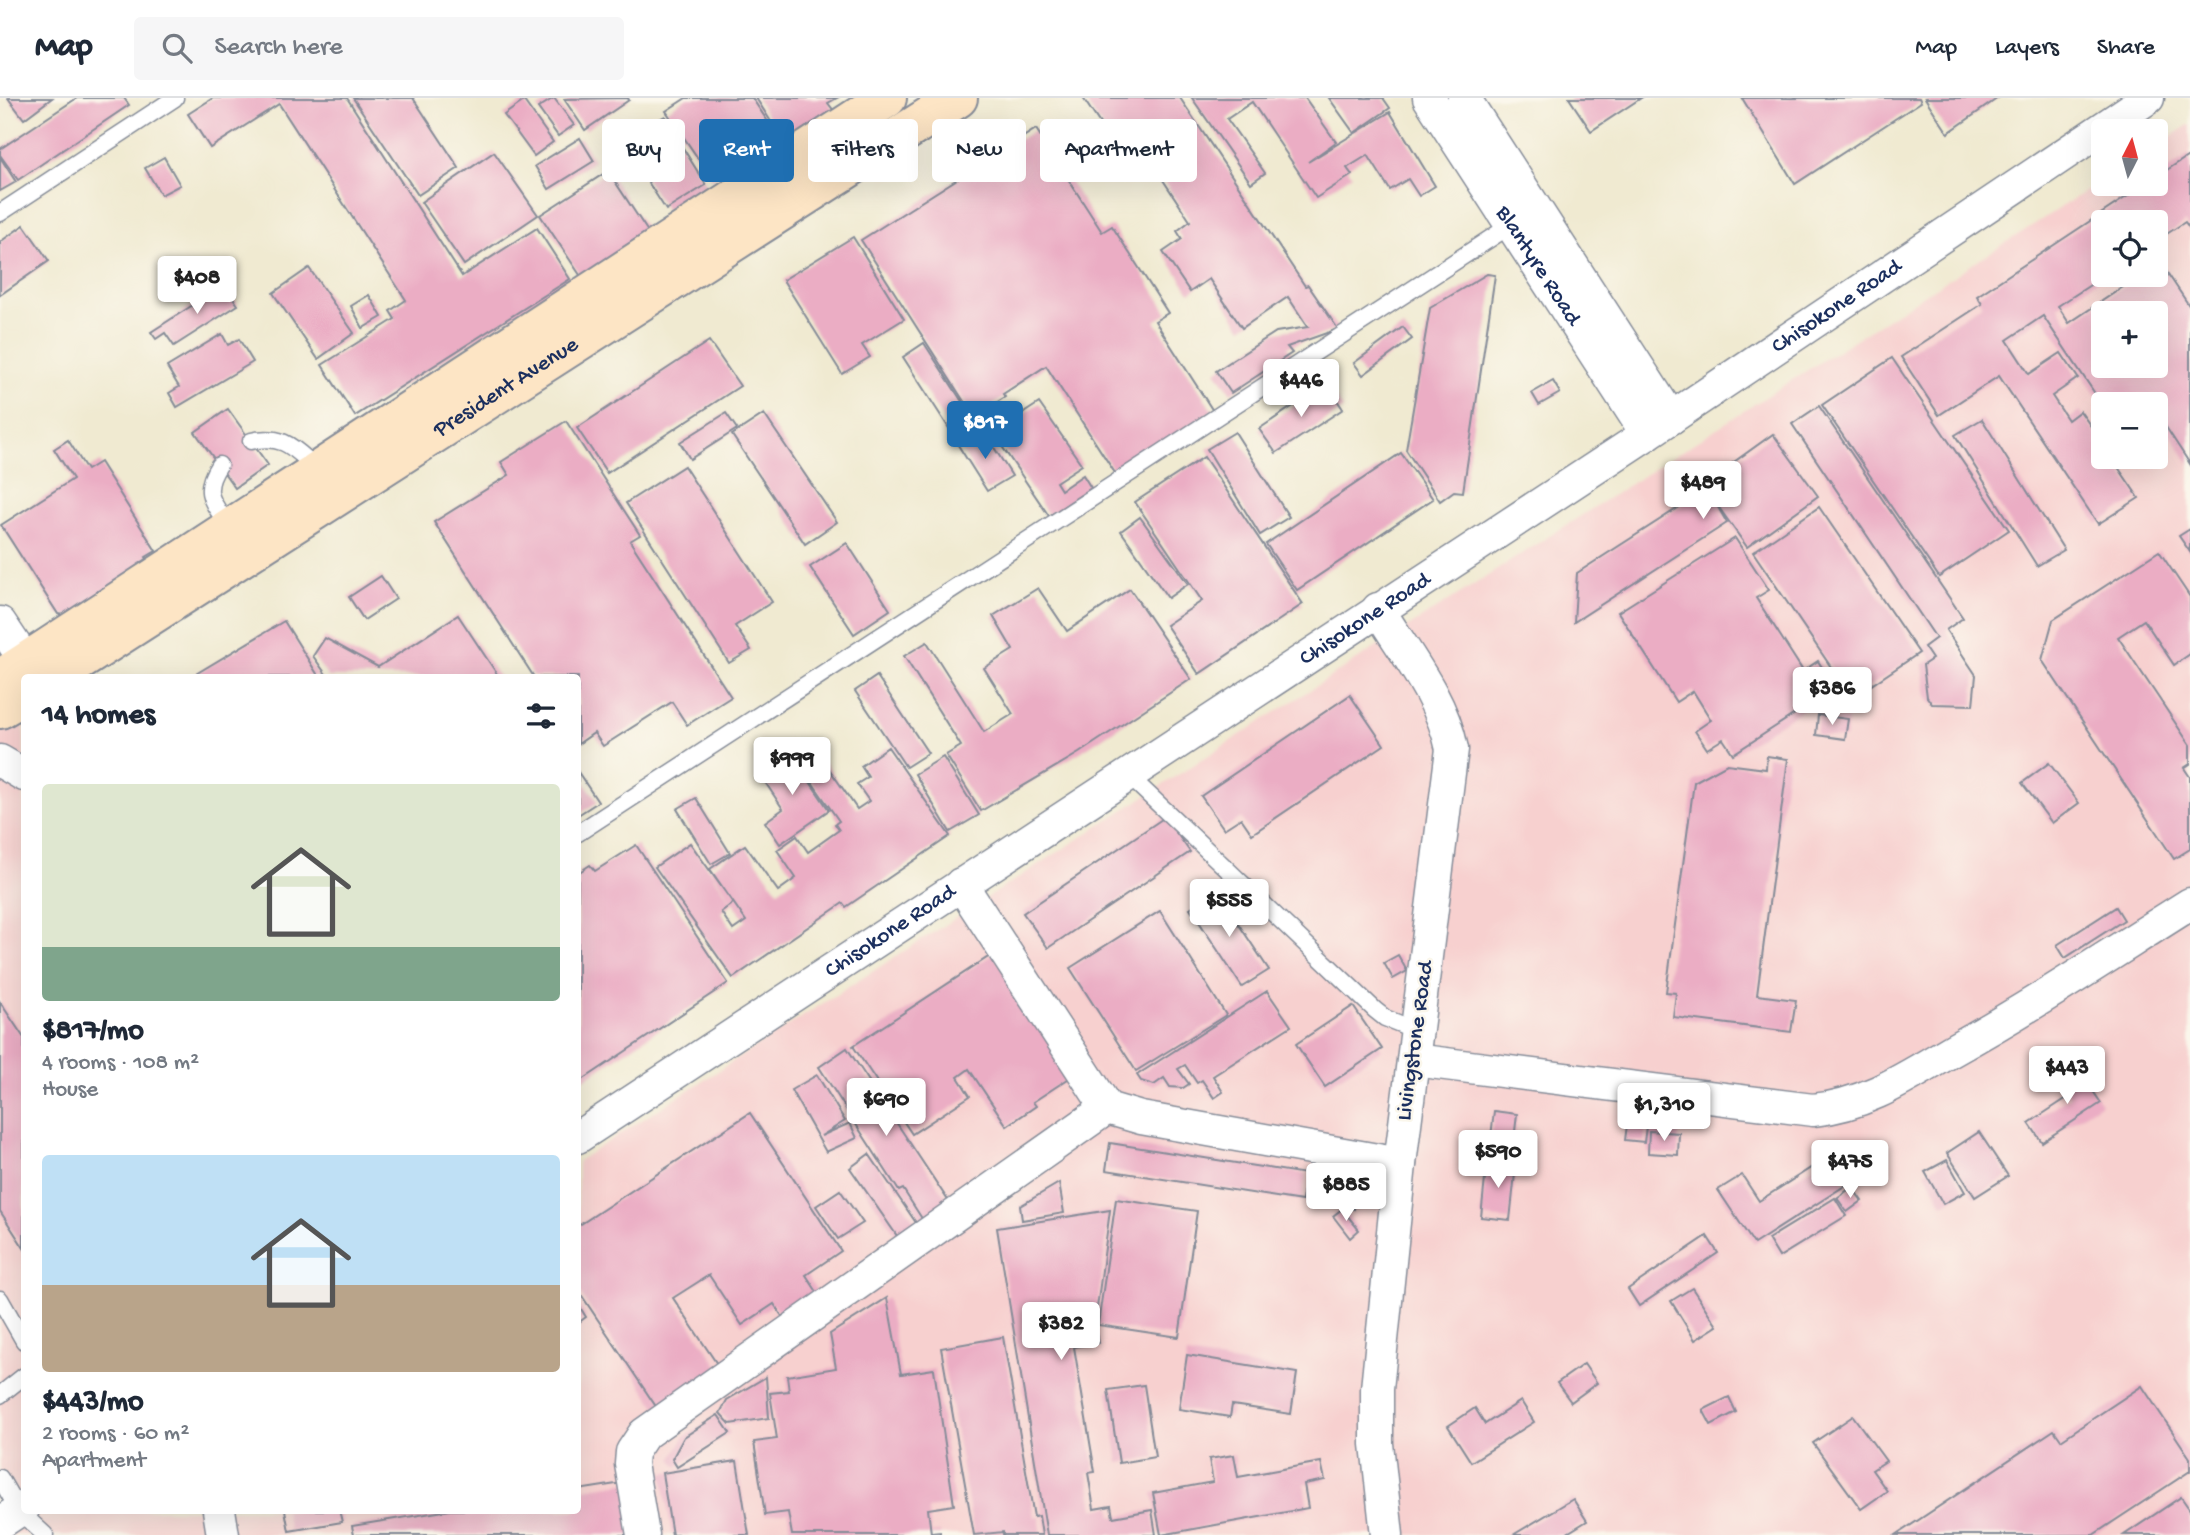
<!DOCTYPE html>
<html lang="en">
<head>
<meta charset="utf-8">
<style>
  :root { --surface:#fff; --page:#f6f6f7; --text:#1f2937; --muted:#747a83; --line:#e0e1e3; --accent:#1f6fb2 }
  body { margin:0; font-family:"Gochi Hand",sans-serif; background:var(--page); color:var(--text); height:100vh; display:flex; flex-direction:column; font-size:26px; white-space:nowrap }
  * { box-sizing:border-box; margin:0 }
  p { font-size:23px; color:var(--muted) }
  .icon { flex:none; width:38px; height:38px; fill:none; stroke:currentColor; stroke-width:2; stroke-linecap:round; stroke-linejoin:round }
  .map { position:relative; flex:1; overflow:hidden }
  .sheet { position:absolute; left:21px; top:576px; width:560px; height:840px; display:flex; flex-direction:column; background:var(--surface); border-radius:7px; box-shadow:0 7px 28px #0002 }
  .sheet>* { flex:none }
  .hud { position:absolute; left:602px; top:21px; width:665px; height:63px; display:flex; gap:14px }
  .needle { width:46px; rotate:6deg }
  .fabs { position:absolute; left:2091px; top:21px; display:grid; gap:14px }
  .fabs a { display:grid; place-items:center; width:77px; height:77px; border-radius:7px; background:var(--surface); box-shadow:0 7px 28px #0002; font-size:35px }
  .price { position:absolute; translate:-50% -60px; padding:0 16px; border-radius:7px; background:#fff; color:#222; font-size:23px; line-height:46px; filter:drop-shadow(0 2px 4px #0008) }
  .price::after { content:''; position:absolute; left:50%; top:42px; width:21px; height:16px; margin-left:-10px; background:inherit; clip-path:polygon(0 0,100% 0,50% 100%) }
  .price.active { background:var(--accent); color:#fff }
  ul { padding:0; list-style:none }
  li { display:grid; align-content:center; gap:14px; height:371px; padding:0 21px }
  li span { display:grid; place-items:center; height:217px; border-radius:7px; color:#555 }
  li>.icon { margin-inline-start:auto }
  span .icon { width:126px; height:126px; fill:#fffc; stroke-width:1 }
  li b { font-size:30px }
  h2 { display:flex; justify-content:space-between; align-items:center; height:84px; padding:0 21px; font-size:30px }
  .pill { padding:0 24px; border-radius:7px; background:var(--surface); box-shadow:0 7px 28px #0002; font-size:24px; line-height:63px }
  .pill.active { background:var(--accent); color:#fff }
  header { display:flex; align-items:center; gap:42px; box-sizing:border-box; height:98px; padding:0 35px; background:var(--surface); border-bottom:2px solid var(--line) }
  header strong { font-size:33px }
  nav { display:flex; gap:38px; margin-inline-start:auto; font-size:24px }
  .search { width:490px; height:63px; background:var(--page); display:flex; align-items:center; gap:18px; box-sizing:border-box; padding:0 24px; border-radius:7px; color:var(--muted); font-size:26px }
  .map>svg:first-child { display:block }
  .built { fill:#f7d0cf; fill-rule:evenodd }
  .building { fill:#ebadc4; fill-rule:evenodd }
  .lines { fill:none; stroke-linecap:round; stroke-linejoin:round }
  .lane-casing { stroke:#868c98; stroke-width:19 }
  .street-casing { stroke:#868c98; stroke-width:35 }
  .secondary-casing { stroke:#868c98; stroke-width:42 }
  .lane { stroke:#fff; stroke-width:16 }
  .street { stroke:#fff; stroke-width:32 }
  .secondary { stroke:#fde5c5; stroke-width:38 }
  .labels { text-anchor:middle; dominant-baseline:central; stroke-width:5; stroke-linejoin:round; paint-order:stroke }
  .street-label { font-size:23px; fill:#1b2f5e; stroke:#fbf7ec }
</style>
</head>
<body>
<header>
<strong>Map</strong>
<div class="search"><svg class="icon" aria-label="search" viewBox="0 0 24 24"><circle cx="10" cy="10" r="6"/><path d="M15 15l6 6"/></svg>Search here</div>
<nav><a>Map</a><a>Layers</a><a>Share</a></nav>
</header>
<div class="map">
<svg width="2190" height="1437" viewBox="0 0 2190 1437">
  <rect width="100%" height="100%" fill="#fbf7ec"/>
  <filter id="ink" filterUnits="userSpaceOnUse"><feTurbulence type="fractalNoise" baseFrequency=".0143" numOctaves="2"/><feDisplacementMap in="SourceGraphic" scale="14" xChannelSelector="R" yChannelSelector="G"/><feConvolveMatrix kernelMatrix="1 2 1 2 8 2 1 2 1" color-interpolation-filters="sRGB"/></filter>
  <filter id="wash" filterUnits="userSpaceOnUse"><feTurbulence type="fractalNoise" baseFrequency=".00686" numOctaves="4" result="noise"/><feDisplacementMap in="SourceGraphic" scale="28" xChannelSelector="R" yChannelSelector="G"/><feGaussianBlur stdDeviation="1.57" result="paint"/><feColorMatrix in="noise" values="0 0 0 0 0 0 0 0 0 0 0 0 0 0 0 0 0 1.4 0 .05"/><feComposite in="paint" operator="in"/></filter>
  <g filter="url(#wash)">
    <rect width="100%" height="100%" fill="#f0ead1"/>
    <path class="built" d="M 2190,26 L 2190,1437 L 0,1437 L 0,614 L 24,597 L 24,1412 L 578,1412 L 578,1063 L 2103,82 L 2104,86 L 2156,86 L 2156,48 ZM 2104,124 L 2156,124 L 2156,177 L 2104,177 ZM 2104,215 L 2156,215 L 2156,268 L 2104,268 ZM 2104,306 L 2156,306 L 2156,359 L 2104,359 Z"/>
    <g id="blocks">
      <g class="building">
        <polygon points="8,0 52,0 24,21"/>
        <polygon points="77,0 124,0 129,7 18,82 0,57 0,51"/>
        <polygon points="213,0 347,0 462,178 537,130 570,181 355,318 322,267 395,221 390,213 406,202 279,6 210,50 188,16"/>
        <polygon points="353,0 413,0 459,70 418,97"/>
        <polygon points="554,0 574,27 558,38 538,10"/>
        <polygon points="628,0 629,2 585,32 564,1"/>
        <polygon points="686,0 752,0 777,37 712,81 666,13"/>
        <polygon points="756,0 837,0 828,5 834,13 784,44"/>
        <polygon points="1083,0 1180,0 1305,188 1308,187 1338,231 1287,249 1292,255 1231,295 1216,273 1276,234 1308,229 1288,199 1242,230 1209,181 1190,194 1163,154 1182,141 1177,133 1190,123 1136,41 1118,53"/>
        <polygon points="1192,0 1305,0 1336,44 1308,64 1390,14 1435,88 1419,98 1408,81 1390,92 1368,57 1347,70 1352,77 1316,100 1252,4 1227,21 1265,75 1251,85"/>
        <polygon points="1329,0 1383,0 1390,10 1354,35"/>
        <polygon points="1569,0 1641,0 1591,33"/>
        <polygon points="1742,0 1919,0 1921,4 1795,86"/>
        <polygon points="1925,0 1998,0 1948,35"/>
        <polygon points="524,3 553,44 534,58 504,17"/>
        <polygon points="665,18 671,29 656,38 650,26"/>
        <polygon points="1036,31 1102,134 1112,128 1168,215 1155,223 1213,313 1115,375 1046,268 1003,296 1005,299 974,319 861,142"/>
        <polygon points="673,34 706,87 666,112 632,59"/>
        <polygon points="580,40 594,63 549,91 535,68"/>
        <polygon points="494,54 538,117 464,167 421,104"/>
        <path d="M 2190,57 L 2190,131 L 2185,124 L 2156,143 L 2156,124 L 2104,124 L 2104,178 L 2058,208 L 2069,225 L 2141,177 L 2156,177 L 2156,158 L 2190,209 L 2190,366 L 2164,326 L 2156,331 L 2156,306 L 2102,306 L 2043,218 L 2007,242 L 2029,276 L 2061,255 L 2078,280 L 2052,298 L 2068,322 L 2080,313 L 2104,347 L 2104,359 L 2111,359 L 2139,400 L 2098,426 L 1999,278 L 1939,317 L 1901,259 L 1982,206 L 1977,198 L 2146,86 L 2156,86 L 2156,79 ZM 2104,215 L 2156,215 L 2156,268 L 2104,268 Z"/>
        <polygon points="0,59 16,84 0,93"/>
        <polygon points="164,59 180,87 161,97 145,70"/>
        <polygon points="608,73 652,140 584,183 540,117"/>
        <polygon points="24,127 49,163 0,197 0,144"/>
        <polygon points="853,139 904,221 862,247 870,259 842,276 783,182"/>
        <polygon points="309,170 354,235 318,261 273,195"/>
        <polygon points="1487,176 1495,177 1463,394 1454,393 1440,403 1406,352 1430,210"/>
        <polygon points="224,187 238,207 174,248 165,235 156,241 151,234"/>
        <polygon points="369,197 382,219 363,230 351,208"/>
        <polygon points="1403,229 1412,241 1363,277 1354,265"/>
        <polygon points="222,236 228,247 239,241 253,264 177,309 169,295 179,289 167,269"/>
        <polygon points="709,243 740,288 607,375 577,330"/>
        <polygon points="924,245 974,322 952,335 903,259"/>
        <polygon points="1892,260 2009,432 1939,479 1822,307"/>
        <polygon points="1553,283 1560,295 1539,307 1532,295"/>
        <polygon points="1326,286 1343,311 1276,355 1259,331"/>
        <polygon points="1039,305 1082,367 1056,384 1061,392 1083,377 1091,390 1049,418 993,335"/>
        <polygon points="1819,308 1963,520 1946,532 1976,577 1973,607 1932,606 1927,599 1923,567 1932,561 1924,549 1936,540 1792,326"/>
        <polygon points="228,311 268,367 235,390 195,334"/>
        <polygon points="726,315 737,331 690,361 680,344"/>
        <polygon points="764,316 837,424 805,446 732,337"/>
        <polygon points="1982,321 2064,452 2037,468 1955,337"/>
        <polygon points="566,323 640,437 630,443 731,599 687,627 672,604 603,648 594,635 578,646 578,579 534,579 434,424 509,377 501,364"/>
        <polygon points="983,332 1012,378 987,393 958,347"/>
        <polygon points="1235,334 1289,419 1260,437 1207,351"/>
        <polygon points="1773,336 1818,398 1747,449 1715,404 1727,425 1574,524 1577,475 1706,392 1702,387"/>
        <polygon points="68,342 87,372 100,364 156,453 146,459 155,473 80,520 58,516 1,427 73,381 54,351"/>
        <polygon points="1401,355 1433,401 1297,492 1266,446"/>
        <polygon points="1204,359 1303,506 1199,576 1166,527 1202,503 1135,404"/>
        <polygon points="684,368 772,504 735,528 751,552 729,565 626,405"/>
        <polygon points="1819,409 1919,555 1852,600 1753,454"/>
        <polygon points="1140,419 1188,486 1168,500 1121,433"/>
        <polygon points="2190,431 2190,454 2179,438"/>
        <polygon points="1735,440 1769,492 1756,500 1803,573 1818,563 1835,590 1733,656 1723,641 1707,651 1695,633 1711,622 1693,593 1676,604 1618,514"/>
        <polygon points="847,445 890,512 854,536 810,469"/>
        <polygon points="2159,453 2190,499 2190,556 2174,567 2144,522 2118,539 2190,647 2190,666 2184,670 2190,679 2190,751 2174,761 2042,562 2053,522"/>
        <polygon points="381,478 396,501 364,522 349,499"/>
        <polygon points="1038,490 1067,533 1130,491 1191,581 1079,655 981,713 946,657 961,648 904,558 927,544 984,634 1013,616 984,570 1013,552 993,518"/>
        <polygon points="458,517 499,579 328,579 313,558 325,540 378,569"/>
        <polygon points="284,523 319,579 191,579 199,574"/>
        <polygon points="877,578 928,655 906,669 855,593"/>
        <polygon points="1350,597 1384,647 1252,736 1241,720 1224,731 1201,698"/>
        <polygon points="1818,617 1848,621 1845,641 1816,637"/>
        <polygon points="783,644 829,712 780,746 765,724 783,711 761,678 782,664 773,650"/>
        <polygon points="888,649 950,738 846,809 843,805 733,880 655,769 690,745 733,805 721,814 733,832 746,823 710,771 745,747 778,793 796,780 777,752 797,738 808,754 839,732 835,726 839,723 807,677 825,665 857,711 869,703 857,686 868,679 861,668"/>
        <polygon points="1767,658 1788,661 1757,897 1796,902 1791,934 1673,919 1676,895 1666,894 1694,684 1727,666 1766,671"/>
        <polygon points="943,659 979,717 950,734 915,676"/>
        <polygon points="2049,665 2079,705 2052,725 2022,685"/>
        <polygon points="578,674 598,704 578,717"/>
        <polygon points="696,700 730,755 711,766 677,711"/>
        <polygon points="1165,719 1190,754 1048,850 1023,815"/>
        <polygon points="636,747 728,885 578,985 578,775 590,767 595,773"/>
        <polygon points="1216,792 1269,872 1242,889 1190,810"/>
        <polygon points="2116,809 2124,822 2065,860 2057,847"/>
        <polygon points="1160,813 1226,917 1136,973 1070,870"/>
        <polygon points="993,856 1074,977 1033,1004 1036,1008 1007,1028 969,971 958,979 970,998 912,1036 853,948"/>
        <polygon points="1398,857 1407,873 1393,881 1384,865"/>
        <polygon points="1267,893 1291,928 1213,978 1223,994 1214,1000 1202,982 1197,985 1185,967 1178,971 1189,986 1183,990 1170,989 1164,980 1154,987 1141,983 1137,977"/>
        <polygon points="0,904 24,940 24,1150 0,1113"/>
        <polygon points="1353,908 1382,951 1325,989 1296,946"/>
        <polygon points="847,950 955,1113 928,1130 903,1091 899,1093 819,969"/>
        <polygon points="2076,968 2101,1005 2042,1044 2029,1025 2070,998 2058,979"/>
        <polygon points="817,977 845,1023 821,1038 850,1025 857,1040 826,1054 791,992"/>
        <polygon points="1494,1013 1517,1016 1512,1059 1489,1056"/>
        <polygon points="750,1015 841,1153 806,1177 823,1203 788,1227 774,1206 742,1227 709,1177 673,1200 719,1269 657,1310 578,1192 578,1128"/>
        <polygon points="1627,1027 1646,1029 1644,1044 1625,1042"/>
        <polygon points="1649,1033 1679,1035 1678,1057 1648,1055"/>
        <polygon points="1979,1034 2008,1078 1975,1099 1947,1055"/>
        <polygon points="1110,1045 1306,1076 1302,1103 1106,1072"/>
        <polygon points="869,1056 921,1132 902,1145 850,1070"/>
        <polygon points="1828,1059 1846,1087 1754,1146 1718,1092 1742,1077 1759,1103"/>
        <polygon points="1487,1062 1516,1066 1510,1122 1481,1119"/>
        <polygon points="1947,1062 1965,1094 1943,1106 1925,1074"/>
        <polygon points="1317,1068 1361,1077 1354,1111 1310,1102"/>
        <polygon points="1059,1085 1064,1115 1022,1122 1020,1108"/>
        <polygon points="1852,1089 1862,1103 1847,1114 1837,1100"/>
        <polygon points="840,1092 863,1125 838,1141 816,1108"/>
        <polygon points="1835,1100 1846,1118 1779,1159 1768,1141"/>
        <polygon points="1116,1101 1197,1113 1179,1239 1098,1227"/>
        <polygon points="1342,1111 1359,1132 1350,1140 1333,1118"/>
        <polygon points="1110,1112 1095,1225 1099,1245 1074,1249 1095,1374 1088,1375 1094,1411 1111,1408 1113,1419 1152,1412 1156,1437 1047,1437 997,1130"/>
        <polygon points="1707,1138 1718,1155 1639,1208 1628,1191"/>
        <polygon points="1692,1190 1717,1228 1695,1242 1671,1203"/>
        <polygon points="887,1200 901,1276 934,1271 954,1407 928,1411 931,1435 940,1434 940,1437 792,1437 788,1414 765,1417 754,1344 777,1341 770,1295 789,1293 787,1278 836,1270 830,1236"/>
        <polygon points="578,1206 586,1219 578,1225"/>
        <polygon points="1003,1239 1034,1419 1039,1418 1042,1437 1003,1437 1003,1434 974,1437 941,1250"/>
        <polygon points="1187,1257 1297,1275 1291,1316 1232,1307 1230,1319 1179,1311"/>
        <polygon points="1584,1266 1597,1285 1571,1304 1557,1285"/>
        <polygon points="766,1279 769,1320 730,1326 720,1315 727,1302"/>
        <polygon points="1144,1287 1155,1359 1119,1365 1108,1292"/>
        <polygon points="2142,1288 2190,1360 2190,1373 2093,1437 1896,1437 2054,1332 2061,1342"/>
        <polygon points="1729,1299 1736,1314 1711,1327 1703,1312"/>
        <polygon points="1521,1303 1534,1324 1471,1364 1448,1328 1475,1310 1485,1326"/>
        <polygon points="718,1317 730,1335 677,1369 672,1361 684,1339"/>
        <polygon points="1853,1318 1886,1363 1872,1372 1887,1393 1861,1411 1813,1345"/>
        <polygon points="1234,1357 1238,1379 1321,1364 1325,1382 1304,1386 1308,1410 1161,1437 1153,1395 1213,1384 1209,1361"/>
        <polygon points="737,1363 749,1437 672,1437 662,1375"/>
        <polygon points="629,1384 638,1437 354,1437 352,1428 450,1412 578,1412 578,1392"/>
        <polygon points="2181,1399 2190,1412 2190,1437 2124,1437"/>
        <polygon points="1573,1401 1587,1423 1564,1437 1513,1437"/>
        <polygon points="285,1412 339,1412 342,1424 289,1433"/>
      </g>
    </g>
  </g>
  <g filter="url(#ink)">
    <use href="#blocks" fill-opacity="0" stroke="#868c98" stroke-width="2"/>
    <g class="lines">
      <defs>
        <g id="lane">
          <polyline points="0,115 175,0"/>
          <path d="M 251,343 C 285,336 294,351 318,371"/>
          <path d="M 219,367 C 200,396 214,405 230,430"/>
          <polyline points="1128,677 1375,912 1385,920 1418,933"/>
          <polyline points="578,735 1511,127"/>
          <polyline points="0,1201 24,1243"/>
          <polyline points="0,1297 24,1278"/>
          <polyline points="0,1380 19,1413 45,1437"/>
        </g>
        <g id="street">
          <path id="s1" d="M 1429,0 L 1647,336"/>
          <polyline points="1464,0 1671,320"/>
          <path d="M 1378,511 C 1405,555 1442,600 1452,651 L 1400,1066 L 1377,1291 L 1377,1346 L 1387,1437"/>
          <polyline points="0,525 36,579"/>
          <polyline points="0,663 24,677"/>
          <polyline points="961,786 1107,1010 1141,1020 1400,1066"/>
          <path d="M 1414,962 L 1813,1012 C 1866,1007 1907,979 1953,952 C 2034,907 2112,855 2190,806"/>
          <path id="s2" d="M 578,1039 L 1647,336 L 2148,0"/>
          <polyline points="219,1412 223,1437"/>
          <polyline points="0,1425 24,1409"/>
          <polyline points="643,1437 631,1366 632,1354 644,1336 1107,1010"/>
        </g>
        <g id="secondary">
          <path id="s3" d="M 55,579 L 958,0"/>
          <polyline points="0,581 887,0"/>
          <polyline points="0,611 24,597"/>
        </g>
      </defs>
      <use href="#lane" class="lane-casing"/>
      <use href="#street" class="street-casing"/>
      <use href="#secondary" class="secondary-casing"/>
      <use href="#lane" class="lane"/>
      <use href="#street" class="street"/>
      <use href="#secondary" class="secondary"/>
    </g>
  </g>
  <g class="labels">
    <g class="street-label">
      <text stroke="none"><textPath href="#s1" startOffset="200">Blantyre Road</textPath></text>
      <text stroke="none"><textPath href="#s2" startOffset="1508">Chisokone Road</textPath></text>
      <text stroke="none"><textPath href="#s3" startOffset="536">President Avenue</textPath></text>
      <text stroke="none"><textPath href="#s2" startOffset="942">Chisokone Road</textPath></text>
      <text stroke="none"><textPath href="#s2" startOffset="374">Chisokone Road</textPath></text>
      <text transform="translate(1416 943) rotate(-82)">Livingstone Road</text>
    </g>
  </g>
</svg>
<div class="fabs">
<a><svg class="needle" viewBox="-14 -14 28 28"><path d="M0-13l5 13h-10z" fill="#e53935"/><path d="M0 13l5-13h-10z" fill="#747a83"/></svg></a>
<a><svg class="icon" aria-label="locate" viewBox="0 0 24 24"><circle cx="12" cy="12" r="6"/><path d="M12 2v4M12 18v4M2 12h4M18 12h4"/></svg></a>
<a>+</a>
<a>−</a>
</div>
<b class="price" style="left:197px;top:218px">$408</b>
<b class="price" style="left:1301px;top:321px">$446</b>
<b class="price active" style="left:985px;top:363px">$817</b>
<b class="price" style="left:1703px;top:423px">$489</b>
<b class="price" style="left:1832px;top:629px">$386</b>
<b class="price" style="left:792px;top:699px">$999</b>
<b class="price" style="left:1229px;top:841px">$555</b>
<b class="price" style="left:2067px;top:1008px">$443</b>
<b class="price" style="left:886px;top:1040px">$690</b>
<b class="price" style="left:1664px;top:1045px">$1,310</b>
<b class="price" style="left:1498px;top:1092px">$590</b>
<b class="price" style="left:1850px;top:1102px">$475</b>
<b class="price" style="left:1346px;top:1125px">$885</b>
<b class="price" style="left:1061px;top:1264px">$382</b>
<div class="hud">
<a class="pill">Buy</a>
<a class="pill active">Rent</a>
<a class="pill">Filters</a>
<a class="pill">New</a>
<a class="pill">Apartment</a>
</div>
<section class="sheet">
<h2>14 homes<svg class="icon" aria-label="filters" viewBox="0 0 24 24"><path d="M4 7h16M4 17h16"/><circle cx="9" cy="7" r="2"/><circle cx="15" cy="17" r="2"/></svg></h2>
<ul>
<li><span style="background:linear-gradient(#dfe7d0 75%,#7fa58c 0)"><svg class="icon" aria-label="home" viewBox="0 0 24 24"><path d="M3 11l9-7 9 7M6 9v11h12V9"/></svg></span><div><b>$817/mo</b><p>4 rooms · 108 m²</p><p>House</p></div></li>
<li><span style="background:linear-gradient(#bfe0f5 60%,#b9a48a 0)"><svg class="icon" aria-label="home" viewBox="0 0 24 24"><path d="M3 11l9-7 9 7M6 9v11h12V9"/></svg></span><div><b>$443/mo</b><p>2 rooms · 60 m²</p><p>Apartment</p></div></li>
</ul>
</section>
</div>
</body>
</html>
